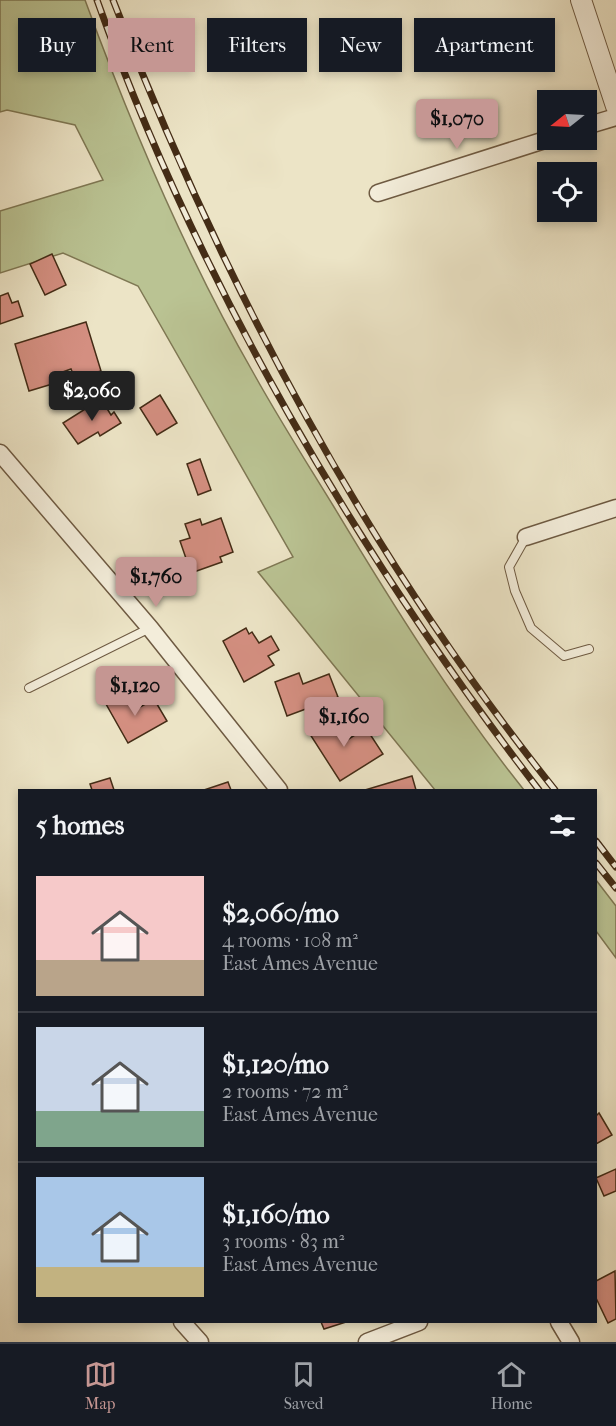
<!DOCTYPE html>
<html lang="en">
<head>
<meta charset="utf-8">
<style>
  :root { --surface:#171b24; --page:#20242c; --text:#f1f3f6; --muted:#9ea1a6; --line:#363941; --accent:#c59692 }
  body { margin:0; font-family:"IM FELL French Canon",serif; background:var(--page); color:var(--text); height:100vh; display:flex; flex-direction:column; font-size:22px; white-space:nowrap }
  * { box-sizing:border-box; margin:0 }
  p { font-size:20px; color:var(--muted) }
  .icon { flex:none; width:33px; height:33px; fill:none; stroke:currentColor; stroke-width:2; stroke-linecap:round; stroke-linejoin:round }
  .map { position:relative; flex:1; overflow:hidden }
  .side { position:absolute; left:18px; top:789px; width:579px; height:534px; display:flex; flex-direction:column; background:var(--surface); border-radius:0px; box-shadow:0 3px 9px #0003 }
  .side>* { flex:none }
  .hud { position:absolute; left:18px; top:18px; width:580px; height:54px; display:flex; gap:12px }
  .needle { width:39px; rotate:252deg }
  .fabs { position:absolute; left:537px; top:90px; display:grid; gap:12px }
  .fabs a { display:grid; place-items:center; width:60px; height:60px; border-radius:0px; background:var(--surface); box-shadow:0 3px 9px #0003; font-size:30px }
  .price { position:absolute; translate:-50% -51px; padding:0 14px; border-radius:6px; background:var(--accent); color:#111; font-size:20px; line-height:39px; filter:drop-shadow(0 2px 3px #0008) }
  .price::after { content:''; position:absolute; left:50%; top:36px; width:18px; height:14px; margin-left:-9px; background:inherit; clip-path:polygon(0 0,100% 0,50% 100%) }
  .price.selected { background:#222; color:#fff }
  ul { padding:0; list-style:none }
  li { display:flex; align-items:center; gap:18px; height:150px; padding:0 18px }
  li+li { border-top:2px solid var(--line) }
  li span { display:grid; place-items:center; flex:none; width:168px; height:120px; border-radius:0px; color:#555 }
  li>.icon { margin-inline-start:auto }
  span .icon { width:72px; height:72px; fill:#fffc; stroke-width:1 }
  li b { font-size:26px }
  h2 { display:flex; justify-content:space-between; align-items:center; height:72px; padding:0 18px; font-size:26px }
  .pill { padding:0 21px; border-radius:0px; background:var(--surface); box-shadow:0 3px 9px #0003; font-size:21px; line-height:54px }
  .pill.selected { background:var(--accent); color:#111 }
  .menu { display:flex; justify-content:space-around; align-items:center; height:84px; border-top:2px solid var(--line); background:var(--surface); font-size:16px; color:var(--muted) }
  .menu a { display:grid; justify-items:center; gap:3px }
  .menu .selected { color:var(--accent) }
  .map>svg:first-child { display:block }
  .green { fill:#bac393; stroke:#7f7854; stroke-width:1.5 }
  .building { fill:#d48f81; stroke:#442c16; stroke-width:1.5 }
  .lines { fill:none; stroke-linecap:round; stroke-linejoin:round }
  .service-casing { stroke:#6e5a42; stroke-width:10 }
  .minor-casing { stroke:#6e5a42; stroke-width:19 }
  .tertiary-casing { stroke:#6e5a42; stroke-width:22 }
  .service { stroke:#f3edda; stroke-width:8 }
  .minor { stroke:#f3edda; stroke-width:16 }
  .tertiary { stroke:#f3edda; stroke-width:20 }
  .rail-casing { stroke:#442c16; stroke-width:7 }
  .rail { stroke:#f3edda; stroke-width:4.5; stroke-dasharray:14; stroke-linecap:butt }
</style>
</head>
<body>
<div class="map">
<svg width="616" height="1342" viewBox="0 0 616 1342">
  <rect width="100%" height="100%" fill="#ece4c6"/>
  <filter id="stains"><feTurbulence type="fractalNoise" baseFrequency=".00333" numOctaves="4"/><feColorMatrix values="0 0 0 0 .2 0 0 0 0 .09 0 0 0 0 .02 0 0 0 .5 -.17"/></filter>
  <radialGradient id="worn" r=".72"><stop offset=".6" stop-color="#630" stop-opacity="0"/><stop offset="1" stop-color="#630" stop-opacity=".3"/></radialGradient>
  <g class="green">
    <path d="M 0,0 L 85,0 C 132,128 186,256 254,374 C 279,419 307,463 334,507 C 393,605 453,701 524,790 L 435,790 L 258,572 L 293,557 L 138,286 L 63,253 L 0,273 L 0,211 L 103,180 L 75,125 L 7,110 L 0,112 Z"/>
    <polygon points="596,880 616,906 616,958 596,931"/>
  </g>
  <g class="building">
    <polygon points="52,254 66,285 45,295 30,264"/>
    <polygon points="8,293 12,303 18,301 23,316 0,324 0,296"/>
    <polygon points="86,322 101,371 75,379 71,369 57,374 59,382 29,391 15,344"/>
    <polygon points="160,395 177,423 157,435 140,408"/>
    <polygon points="101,399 111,415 114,412 121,423 100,436 98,432 78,444 63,423"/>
    <polygon points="200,459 211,490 198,495 187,464"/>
    <polygon points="221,518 233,552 220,557 222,562 191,573 180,541 190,538 185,524 200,519 202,525"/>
    <polygon points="246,628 249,634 252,632 259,643 271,636 279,650 268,656 274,665 244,682 223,641"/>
    <polygon points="299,673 303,684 329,674 338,697 287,716 275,682"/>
    <polygon points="125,693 135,710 154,699 167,721 128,743 106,704"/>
    <polygon points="326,715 344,742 366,728 383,754 340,781 306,728"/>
    <polygon points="412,776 416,790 365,790"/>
    <polygon points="110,778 114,790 92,790 90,784"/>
    <polygon points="228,782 231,790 204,790"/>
    <polygon points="599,1113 612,1135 596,1144 596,1116"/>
    <polygon points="616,1169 616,1191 604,1196 596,1178"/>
    <polygon points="615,1271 616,1319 608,1323 596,1298 596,1281"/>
    <polygon points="321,1322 346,1322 324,1329"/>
  </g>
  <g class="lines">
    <defs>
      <g id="service">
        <polyline points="526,537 509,567 515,591 531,628 564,656 589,649"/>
        <polyline points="29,688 150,628"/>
      </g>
      <g id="minor">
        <polyline points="586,126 616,117"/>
        <polyline points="378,193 548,139"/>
        <polyline points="0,453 150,628 279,790"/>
        <polyline points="526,537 616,508"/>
        <polyline points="182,1322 200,1342"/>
        <polyline points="559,1322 571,1342"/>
        <polyline points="367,1342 419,1322"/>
      </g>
      <polyline id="tertiary" points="581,0 616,106"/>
    </defs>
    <use href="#service" class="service-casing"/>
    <use href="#minor" class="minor-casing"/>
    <use href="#tertiary" class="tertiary-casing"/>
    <use href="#service" class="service"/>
    <use href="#minor" class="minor"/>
    <use href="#tertiary" class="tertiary"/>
    <defs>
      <g id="rail">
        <path d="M 97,0 C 198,282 357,554 539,790"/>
        <path d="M 113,0 C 222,282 366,554 555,790"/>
        <polyline points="596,841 616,867"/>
        <polyline points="596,863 616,888"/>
      </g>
    </defs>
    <use href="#rail" class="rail-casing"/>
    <use href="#rail" class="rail"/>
  </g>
  <rect width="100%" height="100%" filter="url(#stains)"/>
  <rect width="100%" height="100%" fill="url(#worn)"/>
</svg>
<div class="fabs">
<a><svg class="needle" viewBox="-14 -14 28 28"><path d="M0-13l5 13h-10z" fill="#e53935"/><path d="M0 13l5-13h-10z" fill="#9ea1a6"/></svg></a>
<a><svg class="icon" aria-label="locate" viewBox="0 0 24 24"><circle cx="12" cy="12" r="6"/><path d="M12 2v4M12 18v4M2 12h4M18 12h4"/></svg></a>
</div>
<b class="price" style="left:457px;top:150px">$1,070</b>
<b class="price selected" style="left:92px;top:422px">$2,060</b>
<b class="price" style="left:156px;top:608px">$1,760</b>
<b class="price" style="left:135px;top:717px">$1,120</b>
<b class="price" style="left:344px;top:748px">$1,160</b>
<div class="hud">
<a class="pill">Buy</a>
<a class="pill selected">Rent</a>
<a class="pill">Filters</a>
<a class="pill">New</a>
<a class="pill">Apartment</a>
</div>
<section class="side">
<h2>5 homes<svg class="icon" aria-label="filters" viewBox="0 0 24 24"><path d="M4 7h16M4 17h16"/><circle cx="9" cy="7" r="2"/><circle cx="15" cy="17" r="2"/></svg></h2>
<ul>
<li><span style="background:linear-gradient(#f6c9c9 70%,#b9a48a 0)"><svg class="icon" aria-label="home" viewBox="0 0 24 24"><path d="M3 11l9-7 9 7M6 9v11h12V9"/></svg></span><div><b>$2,060/mo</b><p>4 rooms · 108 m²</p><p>East Ames Avenue</p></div></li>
<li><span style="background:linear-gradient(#c9d6e8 70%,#7fa58c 0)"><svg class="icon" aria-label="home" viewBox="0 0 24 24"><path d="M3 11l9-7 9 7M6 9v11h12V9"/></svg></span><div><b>$1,120/mo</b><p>2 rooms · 72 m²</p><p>East Ames Avenue</p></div></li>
<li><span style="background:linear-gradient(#a9c7e8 75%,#c2b280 0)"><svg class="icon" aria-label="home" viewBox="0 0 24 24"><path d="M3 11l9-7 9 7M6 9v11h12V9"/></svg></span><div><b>$1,160/mo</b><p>3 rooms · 83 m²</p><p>East Ames Avenue</p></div></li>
</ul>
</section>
</div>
<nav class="menu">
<a class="selected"><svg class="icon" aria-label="map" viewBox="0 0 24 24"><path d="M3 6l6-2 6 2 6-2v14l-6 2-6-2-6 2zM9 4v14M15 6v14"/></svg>Map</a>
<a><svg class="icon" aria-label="saved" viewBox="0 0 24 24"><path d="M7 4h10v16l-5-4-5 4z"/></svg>Saved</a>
<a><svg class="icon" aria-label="home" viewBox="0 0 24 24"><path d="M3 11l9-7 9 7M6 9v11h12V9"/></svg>Home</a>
</nav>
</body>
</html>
